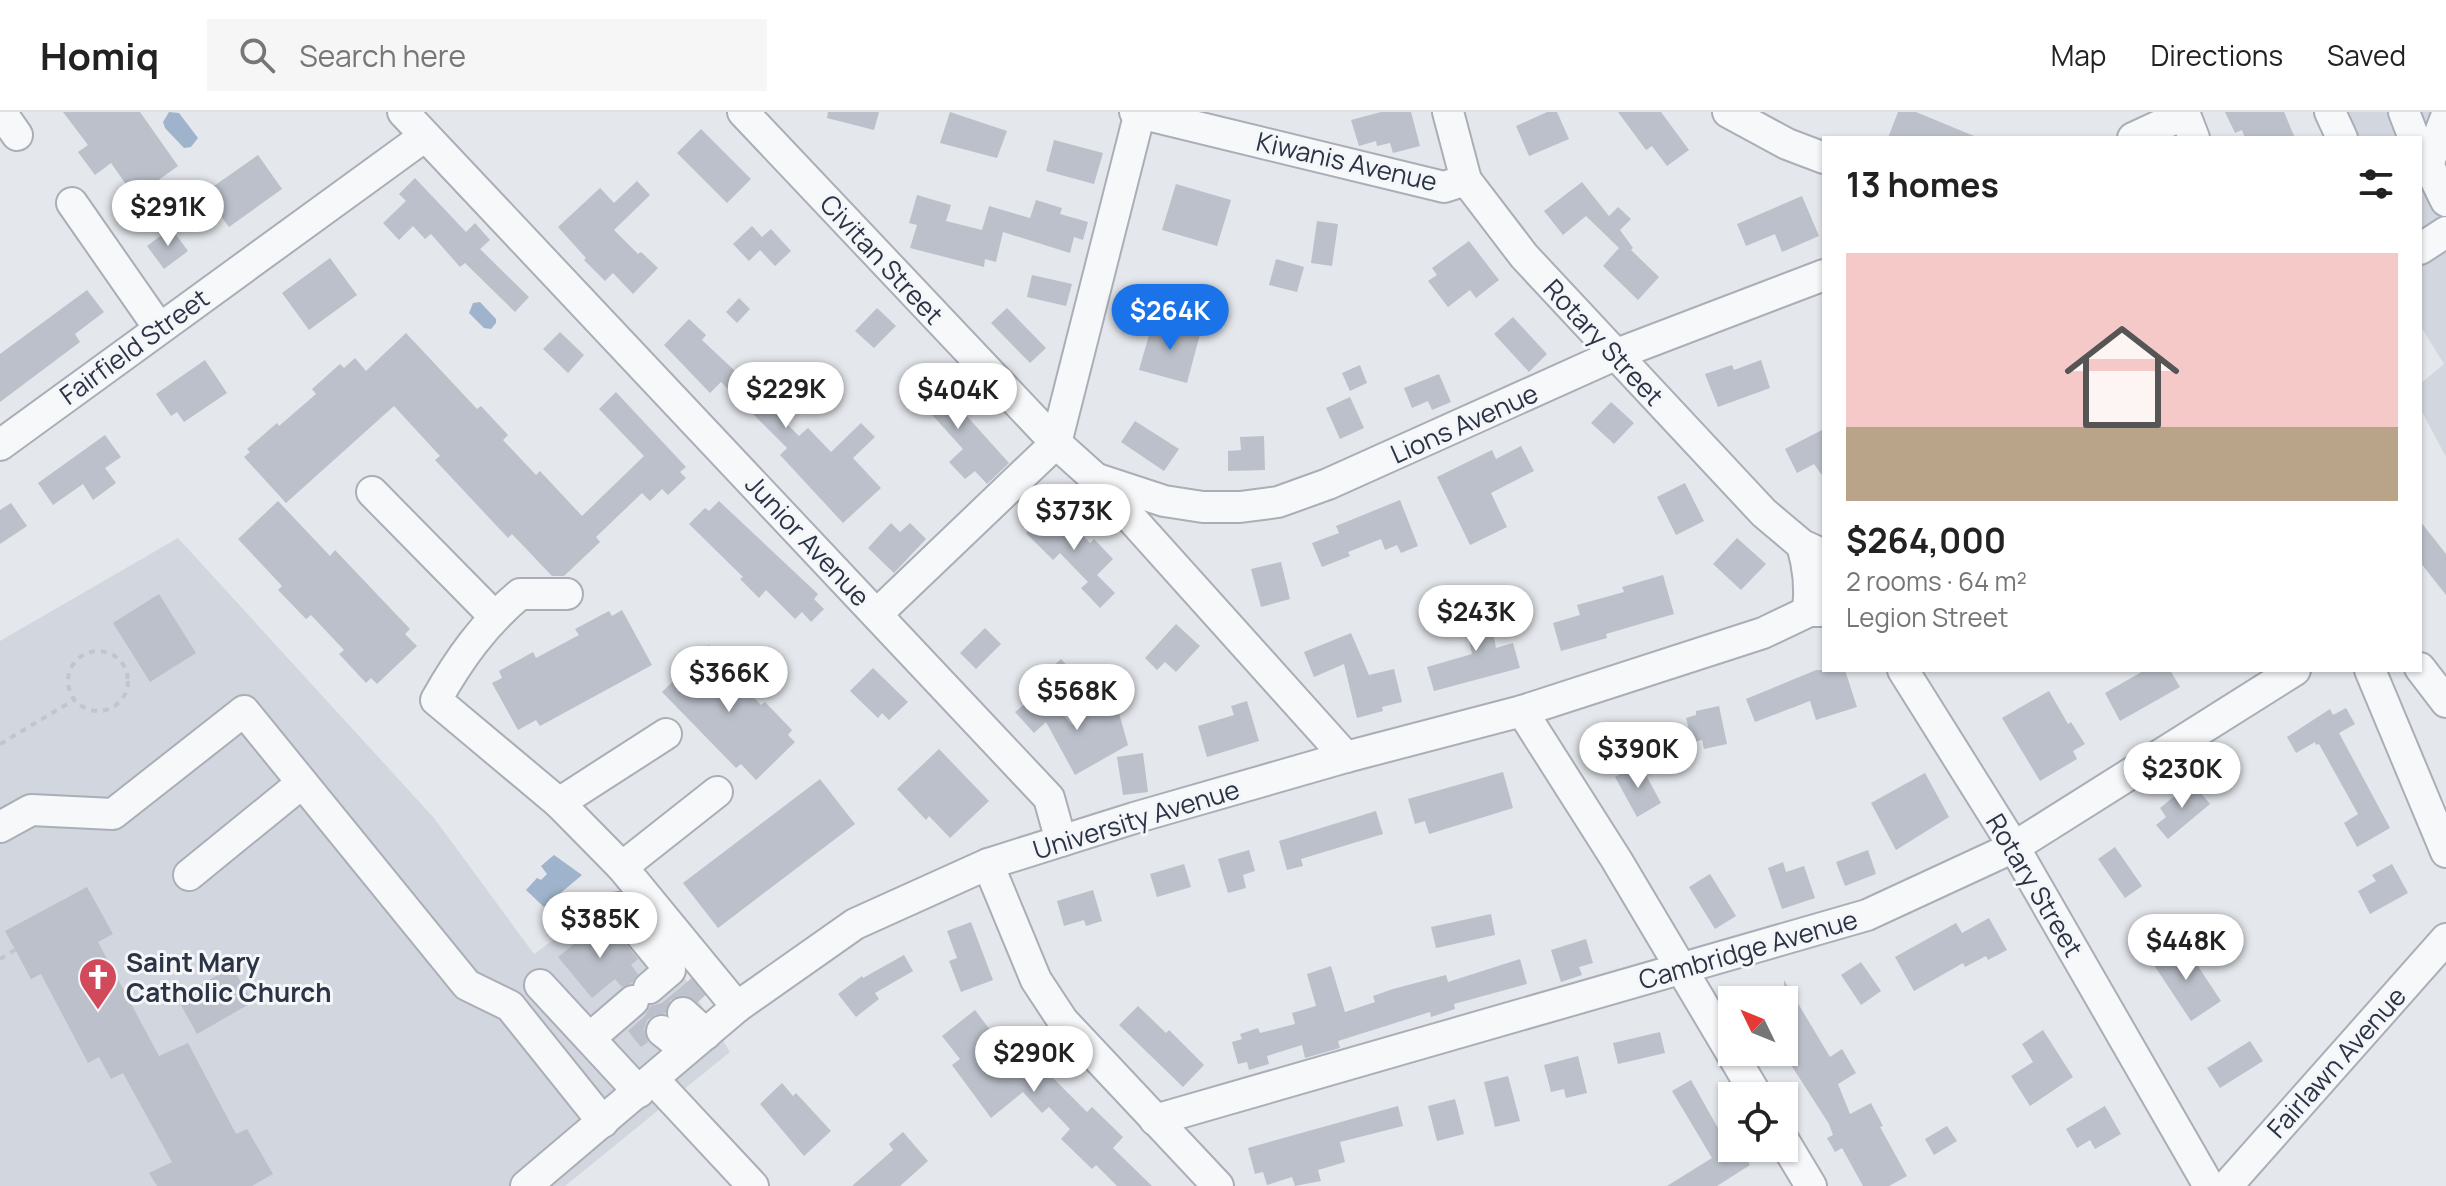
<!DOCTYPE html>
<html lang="en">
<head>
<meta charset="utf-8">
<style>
  :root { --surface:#fff; --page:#f6f6f6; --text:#222; --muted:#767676; --line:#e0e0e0; --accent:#1a73e8 }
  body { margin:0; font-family:Manrope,sans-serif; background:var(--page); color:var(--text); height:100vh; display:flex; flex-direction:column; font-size:30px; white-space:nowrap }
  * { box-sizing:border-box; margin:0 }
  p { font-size:26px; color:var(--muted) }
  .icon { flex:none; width:44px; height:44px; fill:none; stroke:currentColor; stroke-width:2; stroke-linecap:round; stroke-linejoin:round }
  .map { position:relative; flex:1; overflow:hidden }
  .panel { position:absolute; left:1822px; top:24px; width:600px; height:536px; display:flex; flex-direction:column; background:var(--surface); border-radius:0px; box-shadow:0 2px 6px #0004 }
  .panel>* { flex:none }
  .needle { width:52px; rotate:313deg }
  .fabs { position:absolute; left:1718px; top:874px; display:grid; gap:16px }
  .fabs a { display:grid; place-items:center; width:80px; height:80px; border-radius:0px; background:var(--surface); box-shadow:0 2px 6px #0004; font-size:40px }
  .price { position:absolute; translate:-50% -68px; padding:0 18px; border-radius:28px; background:#fff; color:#222; font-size:26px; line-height:52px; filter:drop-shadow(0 2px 4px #0008) }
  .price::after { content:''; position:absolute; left:50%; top:48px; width:24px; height:18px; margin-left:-12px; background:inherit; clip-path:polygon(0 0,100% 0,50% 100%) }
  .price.on { background:var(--accent); color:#fff }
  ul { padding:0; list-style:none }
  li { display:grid; align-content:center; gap:16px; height:424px; padding:0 24px }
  li span { display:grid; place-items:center; height:248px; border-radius:0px; color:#555 }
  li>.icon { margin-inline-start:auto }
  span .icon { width:144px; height:144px; fill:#fffc; stroke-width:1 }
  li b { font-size:34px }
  h2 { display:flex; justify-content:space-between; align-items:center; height:96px; padding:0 24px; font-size:34px }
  header { display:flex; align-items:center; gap:48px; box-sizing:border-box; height:112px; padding:0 40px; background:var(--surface); border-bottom:2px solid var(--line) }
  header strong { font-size:38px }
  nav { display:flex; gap:44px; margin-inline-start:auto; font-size:28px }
  .search { width:560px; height:72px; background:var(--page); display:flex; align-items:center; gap:20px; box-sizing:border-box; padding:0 28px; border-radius:0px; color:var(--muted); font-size:30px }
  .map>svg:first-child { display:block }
  .built { fill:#d2d6de }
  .water { fill:#9fb4cc }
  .building { fill:#bbc0ca }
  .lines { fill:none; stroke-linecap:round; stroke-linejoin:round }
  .minor-tunnel { stroke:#bfc3cb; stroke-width:30; stroke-dasharray:30 15; stroke-linecap:butt }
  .minor-casing { stroke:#a9aeb7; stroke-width:34 }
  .path { stroke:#c2c5cb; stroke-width:4; stroke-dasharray:6 6; stroke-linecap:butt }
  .minor { stroke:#f7f8fa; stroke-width:30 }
  .labels { text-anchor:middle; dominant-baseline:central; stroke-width:6; stroke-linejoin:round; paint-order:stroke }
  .street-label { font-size:26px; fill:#2b3445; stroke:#f4f6f9 }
  .poi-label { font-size:26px; font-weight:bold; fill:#2b3445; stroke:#f4f6f9; text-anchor:start }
</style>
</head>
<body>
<header>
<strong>Homiq</strong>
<div class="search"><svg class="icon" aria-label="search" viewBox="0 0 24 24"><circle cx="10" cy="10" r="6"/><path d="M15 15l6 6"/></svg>Search here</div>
<nav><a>Map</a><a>Directions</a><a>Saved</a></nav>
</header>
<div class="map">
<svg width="2446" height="1074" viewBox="0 0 2446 1074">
  <rect width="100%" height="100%" fill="#e4e7ec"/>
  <g class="built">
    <polygon points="2344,0 2446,0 2446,345 2420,296 2420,272 2444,252 2420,213 2420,26 2355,26"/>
    <polygon points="178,426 434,706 534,842 628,774 730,940 565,1074 0,1074 0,529"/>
  </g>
  <g class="water">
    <polygon points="169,0 179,1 198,26 191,35 184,36 165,16 163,10"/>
    <polygon points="480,190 496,207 496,211 491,217 484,216 469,201 473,191"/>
    <polygon points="554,743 582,763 544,795 526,778 537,766 541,768 547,762 541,754"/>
  </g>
  <g class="building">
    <polygon points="63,0 140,0 178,54 135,85 111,51 95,63 78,40 88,33"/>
    <polygon points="828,0 879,0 874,18 827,6"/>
    <polygon points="950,0 1007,19 997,46 940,31"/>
    <polygon points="1381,0 1411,0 1420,34 1393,41 1390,31 1377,34 1376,29 1359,34 1351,8"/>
    <polygon points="1547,0 1557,0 1569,27 1529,44 1516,14"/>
    <polygon points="1618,0 1661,0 1689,38 1667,54 1652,34 1646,38"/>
    <polygon points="1898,0 1916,0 1979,26 1888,26"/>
    <polygon points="2225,0 2284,0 2295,26 2245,26 2242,18 2235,21"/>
    <polygon points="701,17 751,67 727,91 677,41"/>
    <polygon points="1054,28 1103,41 1094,72 1046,59"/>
    <polygon points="258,43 282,77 229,115 204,81"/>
    <polygon points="415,66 466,120 475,111 490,128 480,137 529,185 515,200 465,151 460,155 431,122 425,127 413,114 399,128 383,111 406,89 399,82"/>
    <polygon points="637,69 650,83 614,118 638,142 641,140 658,156 633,182 613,161 605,169 584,148 586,146 558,115 600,76 614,91"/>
    <polygon points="1582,70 1609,104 1618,95 1631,107 1620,118 1633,136 1631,138 1659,165 1638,188 1603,154 1619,136 1586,104 1563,123 1544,99"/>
    <polygon points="1176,72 1231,88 1217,134 1162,118"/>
    <polygon points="917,83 951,93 946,109 982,118 989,94 1030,106 1036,88 1062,96 1060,102 1088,110 1083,128 1074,125 1070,141 1003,120 996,150 985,147 984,155 910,136 917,113 909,111"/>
    <polygon points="1802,84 1819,124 1782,140 1775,122 1746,134 1737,112"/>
    <polygon points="1317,109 1338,112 1332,154 1311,151"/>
    <polygon points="752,114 762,125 771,117 791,139 775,154 760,138 749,149 733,132"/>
    <polygon points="171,116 188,139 164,157 147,134"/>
    <polygon points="1469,129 1499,168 1476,186 1470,178 1448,195 1428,169 1437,163 1432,156"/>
    <polygon points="330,146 357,183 309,218 282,181"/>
    <polygon points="1276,147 1304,155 1297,180 1269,173"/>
    <polygon points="1032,163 1072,172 1066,194 1027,185"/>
    <polygon points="87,178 104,200 75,222 80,230 0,290 0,242"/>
    <polygon points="739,186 750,197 737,211 726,200"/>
    <polygon points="877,196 896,214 874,236 855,219"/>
    <polygon points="1007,196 1046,236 1030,251 991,211"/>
    <polygon points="1513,205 1547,242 1529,260 1494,222"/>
    <polygon points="689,207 706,223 702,228 751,274 755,270 767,282 762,287 799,324 808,316 831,340 861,311 875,325 853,346 881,376 843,411 780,343 787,336 721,270 710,281 664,233"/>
    <polygon points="1153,209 1200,222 1187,271 1139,258"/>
    <polygon points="560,220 584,243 568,261 543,237"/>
    <polygon points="406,221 477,297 481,294 508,323 503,328 536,363 540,359 582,404 644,344 599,297 616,280 686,355 680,360 686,366 668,383 662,377 650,389 642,381 596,425 600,430 564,464 552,464 512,422 508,426 435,348 440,344 394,294 286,391 244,345 250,340 247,337 277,311 279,314 316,282 312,277 340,252 344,256 355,246 366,259"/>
    <polygon points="205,248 227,281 184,310 177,300 171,304 156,282"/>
    <polygon points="1761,248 1770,276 1718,295 1705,262 1732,253 1734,258"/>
    <polygon points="1360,253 1367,271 1350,279 1342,261"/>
    <polygon points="928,261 1009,351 987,372 975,359 965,367 949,350 963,337 926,296 921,301 904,283"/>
    <polygon points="1439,262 1451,290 1432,298 1428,289 1412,296 1404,276"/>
    <polygon points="1350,285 1364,316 1340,327 1326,296"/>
    <polygon points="1611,290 1634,311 1614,332 1591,311"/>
    <polygon points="1135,309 1179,337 1164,359 1121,330"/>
    <polygon points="1824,317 1824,366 1814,352 1797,361 1785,337"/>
    <polygon points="105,323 121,345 105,356 116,371 93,388 83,372 53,393 38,371"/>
    <polygon points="1264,324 1265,358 1228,359 1228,339 1241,338 1240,325"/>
    <polygon points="1521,334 1534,359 1491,381 1507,415 1470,433 1437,365 1492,338 1496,347"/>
    <polygon points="1685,371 1704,409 1676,423 1657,385"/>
    <polygon points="1400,388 1418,434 1401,441 1397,433 1385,438 1381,427 1348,440 1350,444 1322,455 1312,431 1339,421 1336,414"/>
    <polygon points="278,389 330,444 335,438 410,517 405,522 417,534 377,572 371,566 366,571 339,542 344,538 311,503 306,507 278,478 282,474 238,427"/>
    <polygon points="719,389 818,482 814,487 824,497 811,510 802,500 795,507 766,478 759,486 740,467 743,465 689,412 705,396 709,399"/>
    <polygon points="11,391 27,414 0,432 0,398"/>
    <polygon points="1054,394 1090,431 1094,427 1113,447 1097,463 1115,481 1100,496 1081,476 1088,470 1060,441 1053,448 1026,421"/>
    <polygon points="2420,409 2446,442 2446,483 2420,450"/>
    <polygon points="891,411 900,420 910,411 926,427 894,461 868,436"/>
    <polygon points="1737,426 1766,452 1741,478 1713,452"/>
    <polygon points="1281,450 1290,487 1261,495 1251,457"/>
    <polygon points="1663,463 1674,502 1606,522 1607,526 1561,539 1553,511 1580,503 1577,493 1624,480 1622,475"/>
    <polygon points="159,482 196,541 150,570 113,511"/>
    <polygon points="1487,487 1496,536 1513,531 1520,556 1434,579 1427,555 1472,542 1462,492"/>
    <polygon points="622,498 652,553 540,614 536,608 518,618 492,571 502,566 499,559 533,540 536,546 579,523 575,517 609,499 612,504"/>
    <polygon points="1176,512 1200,534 1176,560 1165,550 1157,558 1145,546"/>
    <polygon points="985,516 1001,532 976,557 960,541"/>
    <polygon points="1351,521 1369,563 1394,557 1402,590 1382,595 1383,599 1357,606 1344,552 1314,565 1304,540"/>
    <polygon points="709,533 730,554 727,557 761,593 765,590 792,618 788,623 795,630 756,668 741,652 736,656 662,580"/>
    <polygon points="1061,547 1073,560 1053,577 1042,564"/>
    <polygon points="873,556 908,590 889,608 882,601 878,606 850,579"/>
    <polygon points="1816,558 1845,558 1857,595 1816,608 1810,589 1755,610 1746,587"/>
    <polygon points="2145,558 2170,558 2180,575 2120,609 2105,581"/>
    <polygon points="1041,578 1072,613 1094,600 1117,594 1128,633 1075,663 1046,610 1034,621 1015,600"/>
    <polygon points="2049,579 2068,612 2071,610 2085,632 2073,639 2077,647 2040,669 2002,606"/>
    <polygon points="1247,589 1259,629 1207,645 1198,614 1234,603 1231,594"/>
    <polygon points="1719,594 1727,632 1704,637 1702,628 1692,630 1686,606 1696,603 1696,599"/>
    <polygon points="2346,596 2355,612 2339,621 2390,716 2357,735 2344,711 2358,702 2319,632 2316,633 2315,630 2296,641 2287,625 2330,597 2333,603"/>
    <polygon points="939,637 989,689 950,726 929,704 926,708 897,677"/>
    <polygon points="1143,641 1148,680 1123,683 1117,645"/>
    <polygon points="1640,652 1661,691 1637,705 1615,665"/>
    <polygon points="1503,660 1513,696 1429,722 1425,709 1415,712 1408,687"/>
    <polygon points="1925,661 1949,705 1896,738 1871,691"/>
    <polygon points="820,667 855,712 718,816 683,771"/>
    <polygon points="2192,670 2210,692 2168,727 2156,713 2166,705 2160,696"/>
    <polygon points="1376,699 1383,722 1301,747 1303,754 1287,758 1279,729"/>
    <polygon points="2115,735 2142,774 2125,786 2098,747"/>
    <polygon points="1249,738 1255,759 1243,763 1246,776 1228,781 1218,747"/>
    <polygon points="1868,738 1876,762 1845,774 1836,750"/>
    <polygon points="1783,750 1786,760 1804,754 1815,786 1782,797 1768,756"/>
    <polygon points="1184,752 1191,775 1157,785 1150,762"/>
    <polygon points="2392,752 2408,781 2370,802 2358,779 2376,769 2372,763"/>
    <polygon points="1710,762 1736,804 1715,817 1689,775"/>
    <polygon points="87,775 113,822 98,830 159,944 188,931 236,1022 247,1017 273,1062 252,1074 157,1074 149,1061 172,1050 123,961 111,967 99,945 88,951 41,862 31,867 5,819"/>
    <polygon points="1093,778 1102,809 1086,814 1084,808 1064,814 1057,789"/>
    <polygon points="1491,802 1495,823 1436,836 1431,815"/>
    <polygon points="1989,806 2007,838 1988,848 1986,844 1965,855 1963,851 1914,879 1895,845 1956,811 1962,821"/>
    <polygon points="605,807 638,847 631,853 638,862 632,871 622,875 615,867 592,886 558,845"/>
    <polygon points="971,810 993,868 961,880 949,849 957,846 947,819"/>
    <polygon points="1586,827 1593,851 1579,855 1582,863 1561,870 1551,838"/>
    <polygon points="2182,830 2221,889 2191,909 2152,850"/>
    <polygon points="904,843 913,859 875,881 879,887 856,905 838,882 862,864 863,866"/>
    <polygon points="1520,847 1527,872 1454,892 1455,897 1431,905 1430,900 1338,929 1340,936 1305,946 1302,933 1267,944 1269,952 1249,958 1247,950 1238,952 1232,930 1242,927 1240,922 1258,916 1260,921 1295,912 1292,901 1316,894 1307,862 1331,854 1345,900 1375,890 1373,884 1393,877 1446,863 1448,870"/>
    <polygon points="1861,850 1881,879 1861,893 1841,863"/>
    <polygon points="232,855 253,890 197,922 177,886"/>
    <polygon points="691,867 704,884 697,890 686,883 678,884 670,888 666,901 655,903 647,908 644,917 648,930 641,935 628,919 645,904 650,894 662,891"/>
    <polygon points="1784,868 1830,945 1842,937 1856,961 1838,972 1850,1002 1871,991 1883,1014 1880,1015 1907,1064 1889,1074 1863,1074 1842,1036 1835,1040 1827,1026 1833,1023 1829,1012 1784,942"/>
    <polygon points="1138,894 1166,921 1169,918 1204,953 1183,975 1119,913"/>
    <polygon points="975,898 1000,931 1015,919 1045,958 1087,1000 1092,995 1123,1025 1113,1036 1152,1074 1117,1074 1096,1053 1092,1057 1061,1027 1070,1017 1049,995 1042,1001 1023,980 991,1006 952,953 960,947 942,924"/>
    <polygon points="2043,918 2073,965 2030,994 2011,964 2033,950 2022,932"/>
    <polygon points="1660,920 1665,941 1618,952 1613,931"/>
    <polygon points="2250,929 2263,949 2220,976 2207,956"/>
    <polygon points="1578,944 1587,981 1566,986 1564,977 1551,980 1544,953"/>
    <polygon points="1508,964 1520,1009 1495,1015 1484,970"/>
    <polygon points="1691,968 1719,1018 1725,1013 1732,1024 1732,1036 1740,1036 1750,1053 1717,1074 1667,1074 1712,1046 1672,979"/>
    <polygon points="782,971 793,984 796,981 831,1019 804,1044 760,992"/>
    <polygon points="1455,987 1464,1022 1437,1029 1428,994"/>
    <polygon points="1398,994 1403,1014 1340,1030 1345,1050 1318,1058 1321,1069 1295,1074 1292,1065 1267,1073 1263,1060 1255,1062 1248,1036"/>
    <polygon points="2105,994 2121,1022 2095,1037 2090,1028 2077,1036 2066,1017"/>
    <polygon points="1947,1014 1957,1029 1934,1043 1925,1027"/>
    <polygon points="903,1020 928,1049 900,1074 852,1074 893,1038 889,1032"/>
  </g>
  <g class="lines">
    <polyline class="minor-tunnel" points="684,873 699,889"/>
    <defs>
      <g id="minor">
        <polyline points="1,0 17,23"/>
        <polyline points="403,0 1049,686 1061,729"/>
        <polyline points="743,0 1056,331 1096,367 1346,645"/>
        <polyline points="1135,0 1444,75 1466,68"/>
        <polyline points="1448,0 1466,68 1524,144 1764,401 1802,433 1824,443"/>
        <polyline points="1728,0 1787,32 1824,46"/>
        <polyline points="2184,0 2194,26"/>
        <polyline points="2330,0 2342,26"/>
        <polyline points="2404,0 2414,26"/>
        <polyline points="2133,26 2185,2"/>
        <polyline points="2420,36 2446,89"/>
        <polyline points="2429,50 2446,5"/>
        <polyline points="72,91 159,216"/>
        <polyline points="2420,137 2446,120"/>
        <polyline points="0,333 425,24"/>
        <polyline points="1100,368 1164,389 1203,395 1240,395 1278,390 1328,372 1617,242 1824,163"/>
        <polyline points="372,380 494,504"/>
        <path d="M 1802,433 C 1809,456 1811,475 1808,499 L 1823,499"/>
        <path d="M 567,482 L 520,482 C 484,512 459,547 436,588 L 559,691 L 622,755 L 737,895"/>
        <polyline points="877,502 1056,331 1140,0"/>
        <polyline points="2420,556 2446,590"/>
        <polyline points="1903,558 2014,735 2209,1074"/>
        <polyline points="2370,558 2446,740"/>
        <polyline points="1522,599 1616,747 1757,984"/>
        <polyline points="559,691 666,622"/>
        <polyline points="0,715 31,698 113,702 244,599 467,873 510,894 603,1010"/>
        <polyline points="988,752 1036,868 1063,909 1218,1074"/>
        <polyline points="622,755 717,680"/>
        <polyline points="189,763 302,671"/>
        <polyline points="619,796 670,858 649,876"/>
        <polyline points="540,873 639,980"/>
        <polyline points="683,901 706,922"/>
        <polyline points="662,919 686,938"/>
        <polyline points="590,926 633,889"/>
        <polyline points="654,968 753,1074"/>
        <polyline points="1155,1008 1867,803 2014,735 2295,558"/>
        <polyline points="1784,1029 1811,1074"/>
        <polyline points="526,1074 737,895 855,812 988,752 1134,706 1346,645 1522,599 1763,521 1824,492"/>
        <polyline points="2227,1074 2446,827"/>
      </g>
    </defs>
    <use href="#minor" class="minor-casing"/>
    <g class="path">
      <circle cx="98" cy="569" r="30"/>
      <polyline points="0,632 74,588"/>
      <polyline points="0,847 15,838"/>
    </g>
    <use href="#minor" class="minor"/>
  </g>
  <defs>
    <symbol id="church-pin" viewBox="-11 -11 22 30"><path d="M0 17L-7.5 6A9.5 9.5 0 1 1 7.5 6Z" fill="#d1495b" stroke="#f4f6f9"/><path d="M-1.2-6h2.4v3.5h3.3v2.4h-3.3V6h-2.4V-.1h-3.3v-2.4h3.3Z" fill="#fff"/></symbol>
  </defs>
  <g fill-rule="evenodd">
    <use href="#church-pin" x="76" y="843" width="44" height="60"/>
  </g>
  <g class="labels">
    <g class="street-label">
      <text transform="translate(1347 49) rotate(13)">Kiwanis Avenue</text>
      <text transform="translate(882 147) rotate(47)">Civitan Street</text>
      <text transform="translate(1604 230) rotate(47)">Rotary Street</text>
      <text transform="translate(134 234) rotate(-36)">Fairfield Street</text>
      <text transform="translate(1464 311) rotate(-24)">Lions Avenue</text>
      <text transform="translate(808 428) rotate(47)">Junior Avenue</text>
      <text transform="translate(1136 707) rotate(-17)">University Avenue</text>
      <text transform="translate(2035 773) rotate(59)">Rotary Street</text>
      <text transform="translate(1748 837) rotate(-16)">Cambridge Avenue</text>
      <text transform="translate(2336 950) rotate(-48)">Fairlawn Avenue</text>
    </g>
    <g class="poi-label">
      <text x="126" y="850">Saint Mary<tspan x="126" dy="30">Catholic Church</tspan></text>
    </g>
  </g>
</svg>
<div class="fabs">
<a><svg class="needle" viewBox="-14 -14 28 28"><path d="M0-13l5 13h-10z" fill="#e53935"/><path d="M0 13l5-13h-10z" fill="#767676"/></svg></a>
<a><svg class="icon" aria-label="locate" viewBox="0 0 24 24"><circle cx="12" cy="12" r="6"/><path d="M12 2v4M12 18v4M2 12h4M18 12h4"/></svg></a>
</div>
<b class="price" style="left:168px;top:136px">$291K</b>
<b class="price on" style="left:1170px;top:240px">$264K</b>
<b class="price" style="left:786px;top:318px">$229K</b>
<b class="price" style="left:958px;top:319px">$404K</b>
<b class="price" style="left:1074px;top:440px">$373K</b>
<b class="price" style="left:1476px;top:541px">$243K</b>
<b class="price" style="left:729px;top:602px">$366K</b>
<b class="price" style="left:1077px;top:620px">$568K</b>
<b class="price" style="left:1638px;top:678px">$390K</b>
<b class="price" style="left:2182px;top:698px">$230K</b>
<b class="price" style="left:600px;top:848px">$385K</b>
<b class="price" style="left:2186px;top:870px">$448K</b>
<b class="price" style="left:1034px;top:982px">$290K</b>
<section class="panel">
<h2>13 homes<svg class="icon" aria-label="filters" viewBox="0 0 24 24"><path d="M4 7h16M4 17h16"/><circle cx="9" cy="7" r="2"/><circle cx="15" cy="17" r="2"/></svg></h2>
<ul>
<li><span style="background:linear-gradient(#f6c9c9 70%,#b9a48a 0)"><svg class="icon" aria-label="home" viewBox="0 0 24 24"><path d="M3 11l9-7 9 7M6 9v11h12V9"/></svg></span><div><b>$264,000</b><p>2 rooms · 64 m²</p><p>Legion Street</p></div></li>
</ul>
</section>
</div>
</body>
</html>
